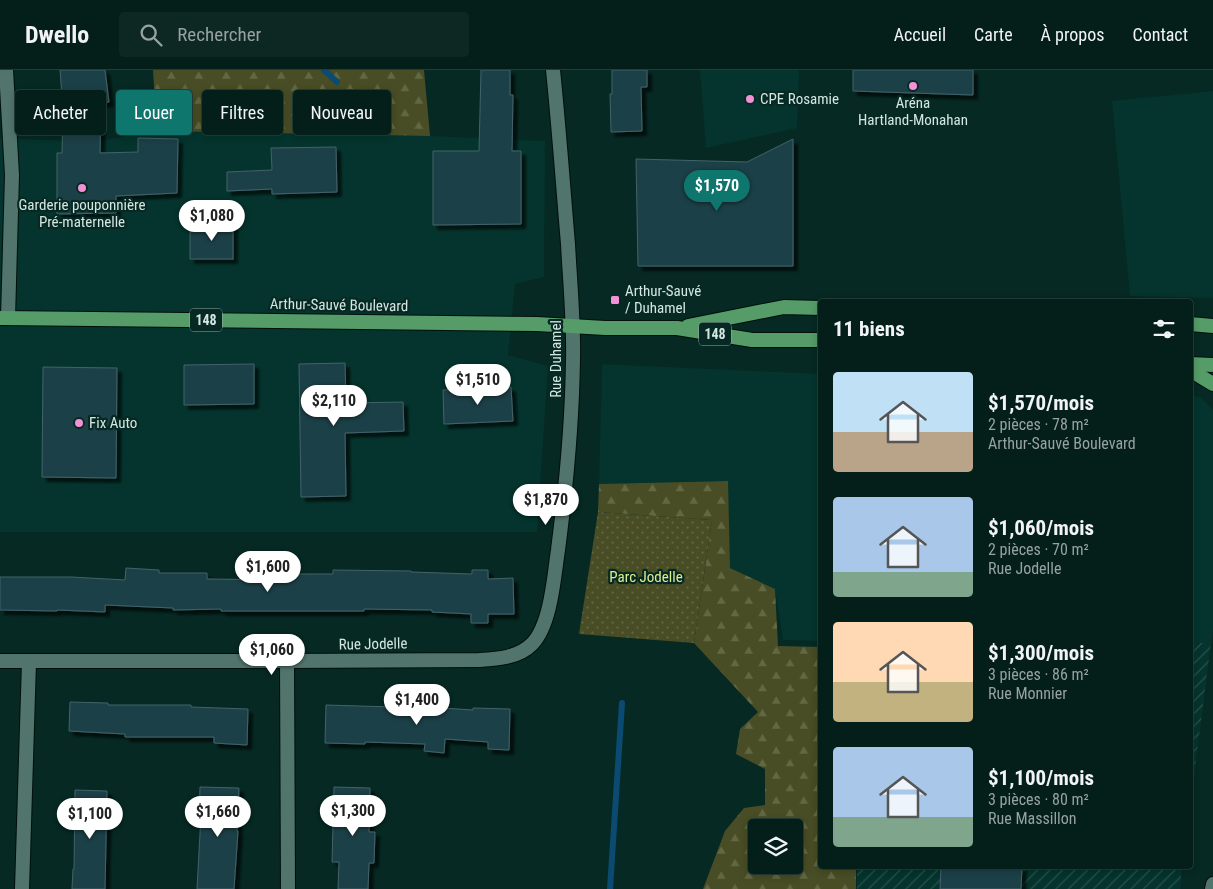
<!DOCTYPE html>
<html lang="fr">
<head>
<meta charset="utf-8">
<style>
  :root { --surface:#041f1a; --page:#0d2723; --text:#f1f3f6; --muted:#97a2a2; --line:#253d39; --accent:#0f766e }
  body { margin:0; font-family:"Roboto Condensed",sans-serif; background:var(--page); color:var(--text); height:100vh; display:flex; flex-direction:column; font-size:19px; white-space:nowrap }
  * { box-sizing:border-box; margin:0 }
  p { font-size:16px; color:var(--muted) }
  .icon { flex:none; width:28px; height:28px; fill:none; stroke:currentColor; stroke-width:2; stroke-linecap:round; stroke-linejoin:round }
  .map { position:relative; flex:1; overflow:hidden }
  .drawer { position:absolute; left:818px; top:229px; width:375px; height:570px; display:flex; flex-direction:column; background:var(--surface); border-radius:5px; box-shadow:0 2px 8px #0003,0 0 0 1px var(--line) }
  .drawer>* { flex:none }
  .banner { position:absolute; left:15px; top:20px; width:475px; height:45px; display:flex; gap:10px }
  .fabs { position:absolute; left:748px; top:749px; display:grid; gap:10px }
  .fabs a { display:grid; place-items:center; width:55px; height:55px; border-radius:5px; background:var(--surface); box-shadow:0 2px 8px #0003,0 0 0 1px var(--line); font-size:25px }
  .price { position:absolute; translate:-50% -42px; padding:0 11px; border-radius:18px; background:#fff; color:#222; font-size:16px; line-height:32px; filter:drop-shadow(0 1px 2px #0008) }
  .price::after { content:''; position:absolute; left:50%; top:30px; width:15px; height:11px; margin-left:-8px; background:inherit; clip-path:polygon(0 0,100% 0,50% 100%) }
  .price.selected { background:var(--accent); color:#fff }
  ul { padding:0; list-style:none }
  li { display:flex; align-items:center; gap:15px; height:125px; padding:0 15px }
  li span { display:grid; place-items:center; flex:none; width:140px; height:100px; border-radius:5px; color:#555 }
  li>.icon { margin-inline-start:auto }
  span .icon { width:60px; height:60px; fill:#fffc; stroke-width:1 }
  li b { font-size:21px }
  h2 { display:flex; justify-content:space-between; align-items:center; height:60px; padding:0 15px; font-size:21px }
  .pill { padding:0 18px; border-radius:5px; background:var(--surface); box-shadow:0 2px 8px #0003,0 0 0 1px var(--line); font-size:18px; line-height:45px }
  .pill.selected { background:var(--accent); color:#fff }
  header { display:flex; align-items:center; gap:30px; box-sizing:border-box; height:70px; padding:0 25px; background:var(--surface); border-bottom:1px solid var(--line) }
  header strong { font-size:24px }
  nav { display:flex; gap:28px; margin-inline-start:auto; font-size:18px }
  .search { width:350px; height:45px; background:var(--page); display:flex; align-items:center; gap:12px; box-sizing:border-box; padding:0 18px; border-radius:5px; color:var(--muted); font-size:19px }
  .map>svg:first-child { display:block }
  .built { fill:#04342d }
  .industrial { fill:url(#industrial-furrows) }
  .forest { fill:url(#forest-firs); fill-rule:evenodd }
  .park { fill:url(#park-dots) }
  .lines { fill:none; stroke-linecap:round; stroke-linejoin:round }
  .stream { stroke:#0b4a71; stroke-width:6 }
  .building { fill:#1f4147; stroke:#41636a; filter:url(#shadow) }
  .minor-casing { stroke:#00100c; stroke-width:16 }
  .secondary-casing { stroke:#00100c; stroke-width:16 }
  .primary-casing { stroke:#00100c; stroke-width:16 }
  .minor { stroke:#51746c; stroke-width:14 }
  .secondary { stroke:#51746c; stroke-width:14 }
  .primary { stroke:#559c68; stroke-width:14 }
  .poi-dot { fill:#f391d6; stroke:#062923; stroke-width:2 }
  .labels { text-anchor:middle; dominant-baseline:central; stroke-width:4.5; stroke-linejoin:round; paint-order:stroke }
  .shield { fill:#062923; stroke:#96ada9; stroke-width:1 }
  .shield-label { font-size:14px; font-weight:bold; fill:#d4e6e2 }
  .poi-label { font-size:15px; fill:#d4e6e2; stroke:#062923; text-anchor:start }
  .street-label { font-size:15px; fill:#d4e6e2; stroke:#062923 }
  .park-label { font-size:15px; fill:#e0ed8e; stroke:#062923 }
</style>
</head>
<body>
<header>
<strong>Dwello</strong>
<div class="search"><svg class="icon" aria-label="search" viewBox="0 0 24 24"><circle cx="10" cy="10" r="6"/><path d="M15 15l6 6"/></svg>Rechercher</div>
<nav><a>Accueil</a><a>Carte</a><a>À propos</a><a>Contact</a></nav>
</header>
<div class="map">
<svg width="1213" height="819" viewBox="0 0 1213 819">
  <defs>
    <pattern id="industrial-furrows" width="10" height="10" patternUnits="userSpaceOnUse" patternTransform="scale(1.25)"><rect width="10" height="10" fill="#04342d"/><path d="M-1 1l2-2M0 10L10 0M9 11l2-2" fill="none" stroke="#28514b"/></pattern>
    <pattern id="forest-firs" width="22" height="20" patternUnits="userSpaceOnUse" patternTransform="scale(1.25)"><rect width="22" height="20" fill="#484d25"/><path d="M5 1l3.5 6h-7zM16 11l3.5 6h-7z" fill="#626744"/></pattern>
    <pattern id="park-dots" width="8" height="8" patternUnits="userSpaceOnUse" patternTransform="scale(1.25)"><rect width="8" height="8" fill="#484d25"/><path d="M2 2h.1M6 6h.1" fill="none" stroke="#626744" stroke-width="1.8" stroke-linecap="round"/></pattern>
    <filter id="shadow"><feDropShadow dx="4.5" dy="4.5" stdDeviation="1" flood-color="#0009"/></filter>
  </defs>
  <rect width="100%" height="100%" fill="#062923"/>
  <g class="built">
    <polygon points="700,0 799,0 797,58 706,78"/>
    <polygon points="1213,21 1213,228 1130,226 1112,31"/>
    <polygon points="157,61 430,66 545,71 544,207 515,214 508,285 548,296 537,462 0,462 0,68 94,72"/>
    <polygon points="602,294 820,304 820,571 783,570 775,519 730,498 727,411 599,414"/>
    <polygon points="1190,325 1200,327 1213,340 1213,561 1211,573 1190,573"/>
  </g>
  <g class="industrial">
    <polygon points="1190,573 1211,573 1190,737"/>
    <polygon points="857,796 1182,796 1180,819 857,819"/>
  </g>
  <g class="forest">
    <polygon points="153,0 424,0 430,66 157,61"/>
    <path d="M 728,411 L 730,498 L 775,519 L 778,576 L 820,577 L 820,796 L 856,796 L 856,819 L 703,819 L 725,761 L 744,738 L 765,735 L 765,699 L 736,684 L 740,659 L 758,642 L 694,573 L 712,450 L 598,442 L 599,414 ZM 756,758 L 794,758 L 794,795 L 756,795 Z"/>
  </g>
  <polygon class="park" points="598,442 712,450 694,573 579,564"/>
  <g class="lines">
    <g class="stream">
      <polyline points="324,0 337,12"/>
      <polyline points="610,819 622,633"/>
    </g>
  </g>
  <g class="building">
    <polygon points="60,0 105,0 109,32 101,33 100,83 138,82 138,68 178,69 177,123 116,126 116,143 57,144 57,83 62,83 63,39"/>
    <polygon points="481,0 510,0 510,25 513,25 512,81 521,81 521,154 433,155 433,81 479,81"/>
    <polygon points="612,0 647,0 647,17 641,17 642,61 611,62 610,24 612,24"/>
    <polygon points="853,0 973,0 973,25 853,21"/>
    <polygon points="793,69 793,196 638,196 636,89 747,92"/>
    <polygon points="336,77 337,122 272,124 272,119 227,121 227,102 272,100 271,78"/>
    <rect x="190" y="154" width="43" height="35"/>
    <polygon points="345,293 346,333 403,332 404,361 345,363 346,426 301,427 299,294"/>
    <polygon points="254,294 254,334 184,335 184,295"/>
    <polygon points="43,297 117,298 116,408 42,407"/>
    <polygon points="511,317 513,351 444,354 443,320"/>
    <polygon points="126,498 159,500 159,503 207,503 207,509 286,510 286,504 333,504 333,500 411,501 411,502 472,504 472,500 488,500 488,509 513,508 514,544 488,544 488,553 471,553 471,544 432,542 432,540 364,539 364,541 221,541 221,539 173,540 173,538 105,535 105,542 57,540 57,541 0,540 0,507 71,507 125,510"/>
    <polygon points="70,632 108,633 108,635 191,635 191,637 248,639 247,675 214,673 214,667 125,667 125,664 69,661"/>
    <polygon points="326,635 427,638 427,637 473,640 473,638 510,639 509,680 488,679 488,672 445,669 444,683 424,681 425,674 365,672 365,674 325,673"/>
    <polygon points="200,717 239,718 237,761 238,761 234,819 197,819 201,745 199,745"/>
    <polygon points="334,717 370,718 369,762 375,762 374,793 369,793 368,819 338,819 339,792 332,792"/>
    <polygon points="75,720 107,721 105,819 72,819 73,799 74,799"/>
    <polygon points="941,796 1022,796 1021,819 940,819"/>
  </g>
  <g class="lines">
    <defs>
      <g id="minor">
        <polyline points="6,0 12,105 8,248"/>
        <path d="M 0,591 L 287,591 L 479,590 C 497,589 518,588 532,574 C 551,555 554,506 558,480 C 566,418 572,354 573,291 C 574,252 570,213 568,174 C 563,116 559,58 553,0"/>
        <polyline points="287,591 288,819"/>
        <polyline points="22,819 29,592"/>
      </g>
      <polyline id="secondary" points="1212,819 1213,814"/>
      <g id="primary">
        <polyline points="0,248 537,254 605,258 677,258 752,270 820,270"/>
        <polyline points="1190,254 1213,256"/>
        <polyline points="688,256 784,237 820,238"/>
        <polyline points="1190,294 1213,295"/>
        <polyline points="1190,300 1213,314"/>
      </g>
    </defs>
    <use href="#minor" class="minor-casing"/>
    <use href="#secondary" class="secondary-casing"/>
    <use href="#primary" class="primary-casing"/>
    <use href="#minor" class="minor"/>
    <use href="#secondary" class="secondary"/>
    <use href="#primary" class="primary"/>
  </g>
  <g class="poi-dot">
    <circle cx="913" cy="16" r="5"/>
    <circle cx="750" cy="29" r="5"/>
    <circle cx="82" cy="118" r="5"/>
    <rect x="610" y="225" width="10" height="10" rx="2.5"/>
    <circle cx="79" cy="353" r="5"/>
  </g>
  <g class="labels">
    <g class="shield">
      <rect x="190" y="238.5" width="32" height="23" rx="4"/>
      <rect x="699" y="252.5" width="32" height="23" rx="4"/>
    </g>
    <g class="shield-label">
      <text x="206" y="250">148</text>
      <text x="715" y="264">148</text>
    </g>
    <g class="poi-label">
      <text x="760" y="29">CPE Rosamie</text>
      <text x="913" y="33" text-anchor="middle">Aréna<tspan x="913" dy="17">Hartland-Monahan</tspan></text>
      <text x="82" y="135" text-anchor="middle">Garderie pouponnière<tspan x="82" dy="17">Pré-maternelle</tspan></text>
      <text x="625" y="221">Arthur-Sauvé<tspan x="625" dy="17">/ Duhamel</tspan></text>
      <text x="89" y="353">Fix Auto</text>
    </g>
    <g class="street-label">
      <text transform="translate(339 235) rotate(1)">Arthur-Sauvé Boulevard</text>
      <text transform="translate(556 289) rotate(-90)">Rue Duhamel</text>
      <text transform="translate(373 574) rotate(-1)">Rue Jodelle</text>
    </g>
    <g class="park-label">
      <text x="646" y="507">Parc Jodelle</text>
    </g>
  </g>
</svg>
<div class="fabs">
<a><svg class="icon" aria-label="layers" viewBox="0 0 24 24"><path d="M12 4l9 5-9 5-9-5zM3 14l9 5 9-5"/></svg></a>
</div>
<b class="price selected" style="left:717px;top:142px">$1,570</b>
<b class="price" style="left:212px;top:172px">$1,080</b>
<b class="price" style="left:478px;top:336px">$1,510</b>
<b class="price" style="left:334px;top:357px">$2,110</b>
<b class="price" style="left:546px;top:456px">$1,870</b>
<b class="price" style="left:268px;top:523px">$1,600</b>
<b class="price" style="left:272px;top:606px">$1,060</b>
<b class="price" style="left:417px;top:656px">$1,400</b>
<b class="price" style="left:353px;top:767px">$1,300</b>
<b class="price" style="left:218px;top:768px">$1,660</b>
<b class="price" style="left:90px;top:770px">$1,100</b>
<div class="banner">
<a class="pill">Acheter</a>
<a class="pill selected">Louer</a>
<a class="pill">Filtres</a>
<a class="pill">Nouveau</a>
</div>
<section class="drawer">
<h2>11 biens<svg class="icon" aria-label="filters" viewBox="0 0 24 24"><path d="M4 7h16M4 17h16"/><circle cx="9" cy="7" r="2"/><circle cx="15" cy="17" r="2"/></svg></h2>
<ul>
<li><span style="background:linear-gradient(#bfe0f5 60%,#b9a48a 0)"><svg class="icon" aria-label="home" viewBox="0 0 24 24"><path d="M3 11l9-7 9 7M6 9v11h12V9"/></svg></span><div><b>$1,570/mois</b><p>2 pièces · 78 m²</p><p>Arthur-Sauvé Boulevard</p></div></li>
<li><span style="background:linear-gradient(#a9c7e8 75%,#7fa58c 0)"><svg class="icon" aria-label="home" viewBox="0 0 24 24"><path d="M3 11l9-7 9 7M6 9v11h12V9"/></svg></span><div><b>$1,060/mois</b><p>2 pièces · 70 m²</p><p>Rue Jodelle</p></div></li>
<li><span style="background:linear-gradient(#ffd9b3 60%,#c2b280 0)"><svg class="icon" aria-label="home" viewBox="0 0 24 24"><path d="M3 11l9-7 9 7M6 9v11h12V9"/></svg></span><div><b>$1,300/mois</b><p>3 pièces · 86 m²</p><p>Rue Monnier</p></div></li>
<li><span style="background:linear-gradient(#a9c7e8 70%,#7fa58c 0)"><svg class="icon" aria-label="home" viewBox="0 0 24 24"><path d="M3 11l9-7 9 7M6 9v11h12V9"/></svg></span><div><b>$1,100/mois</b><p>3 pièces · 80 m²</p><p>Rue Massillon</p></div></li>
</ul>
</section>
</div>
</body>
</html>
